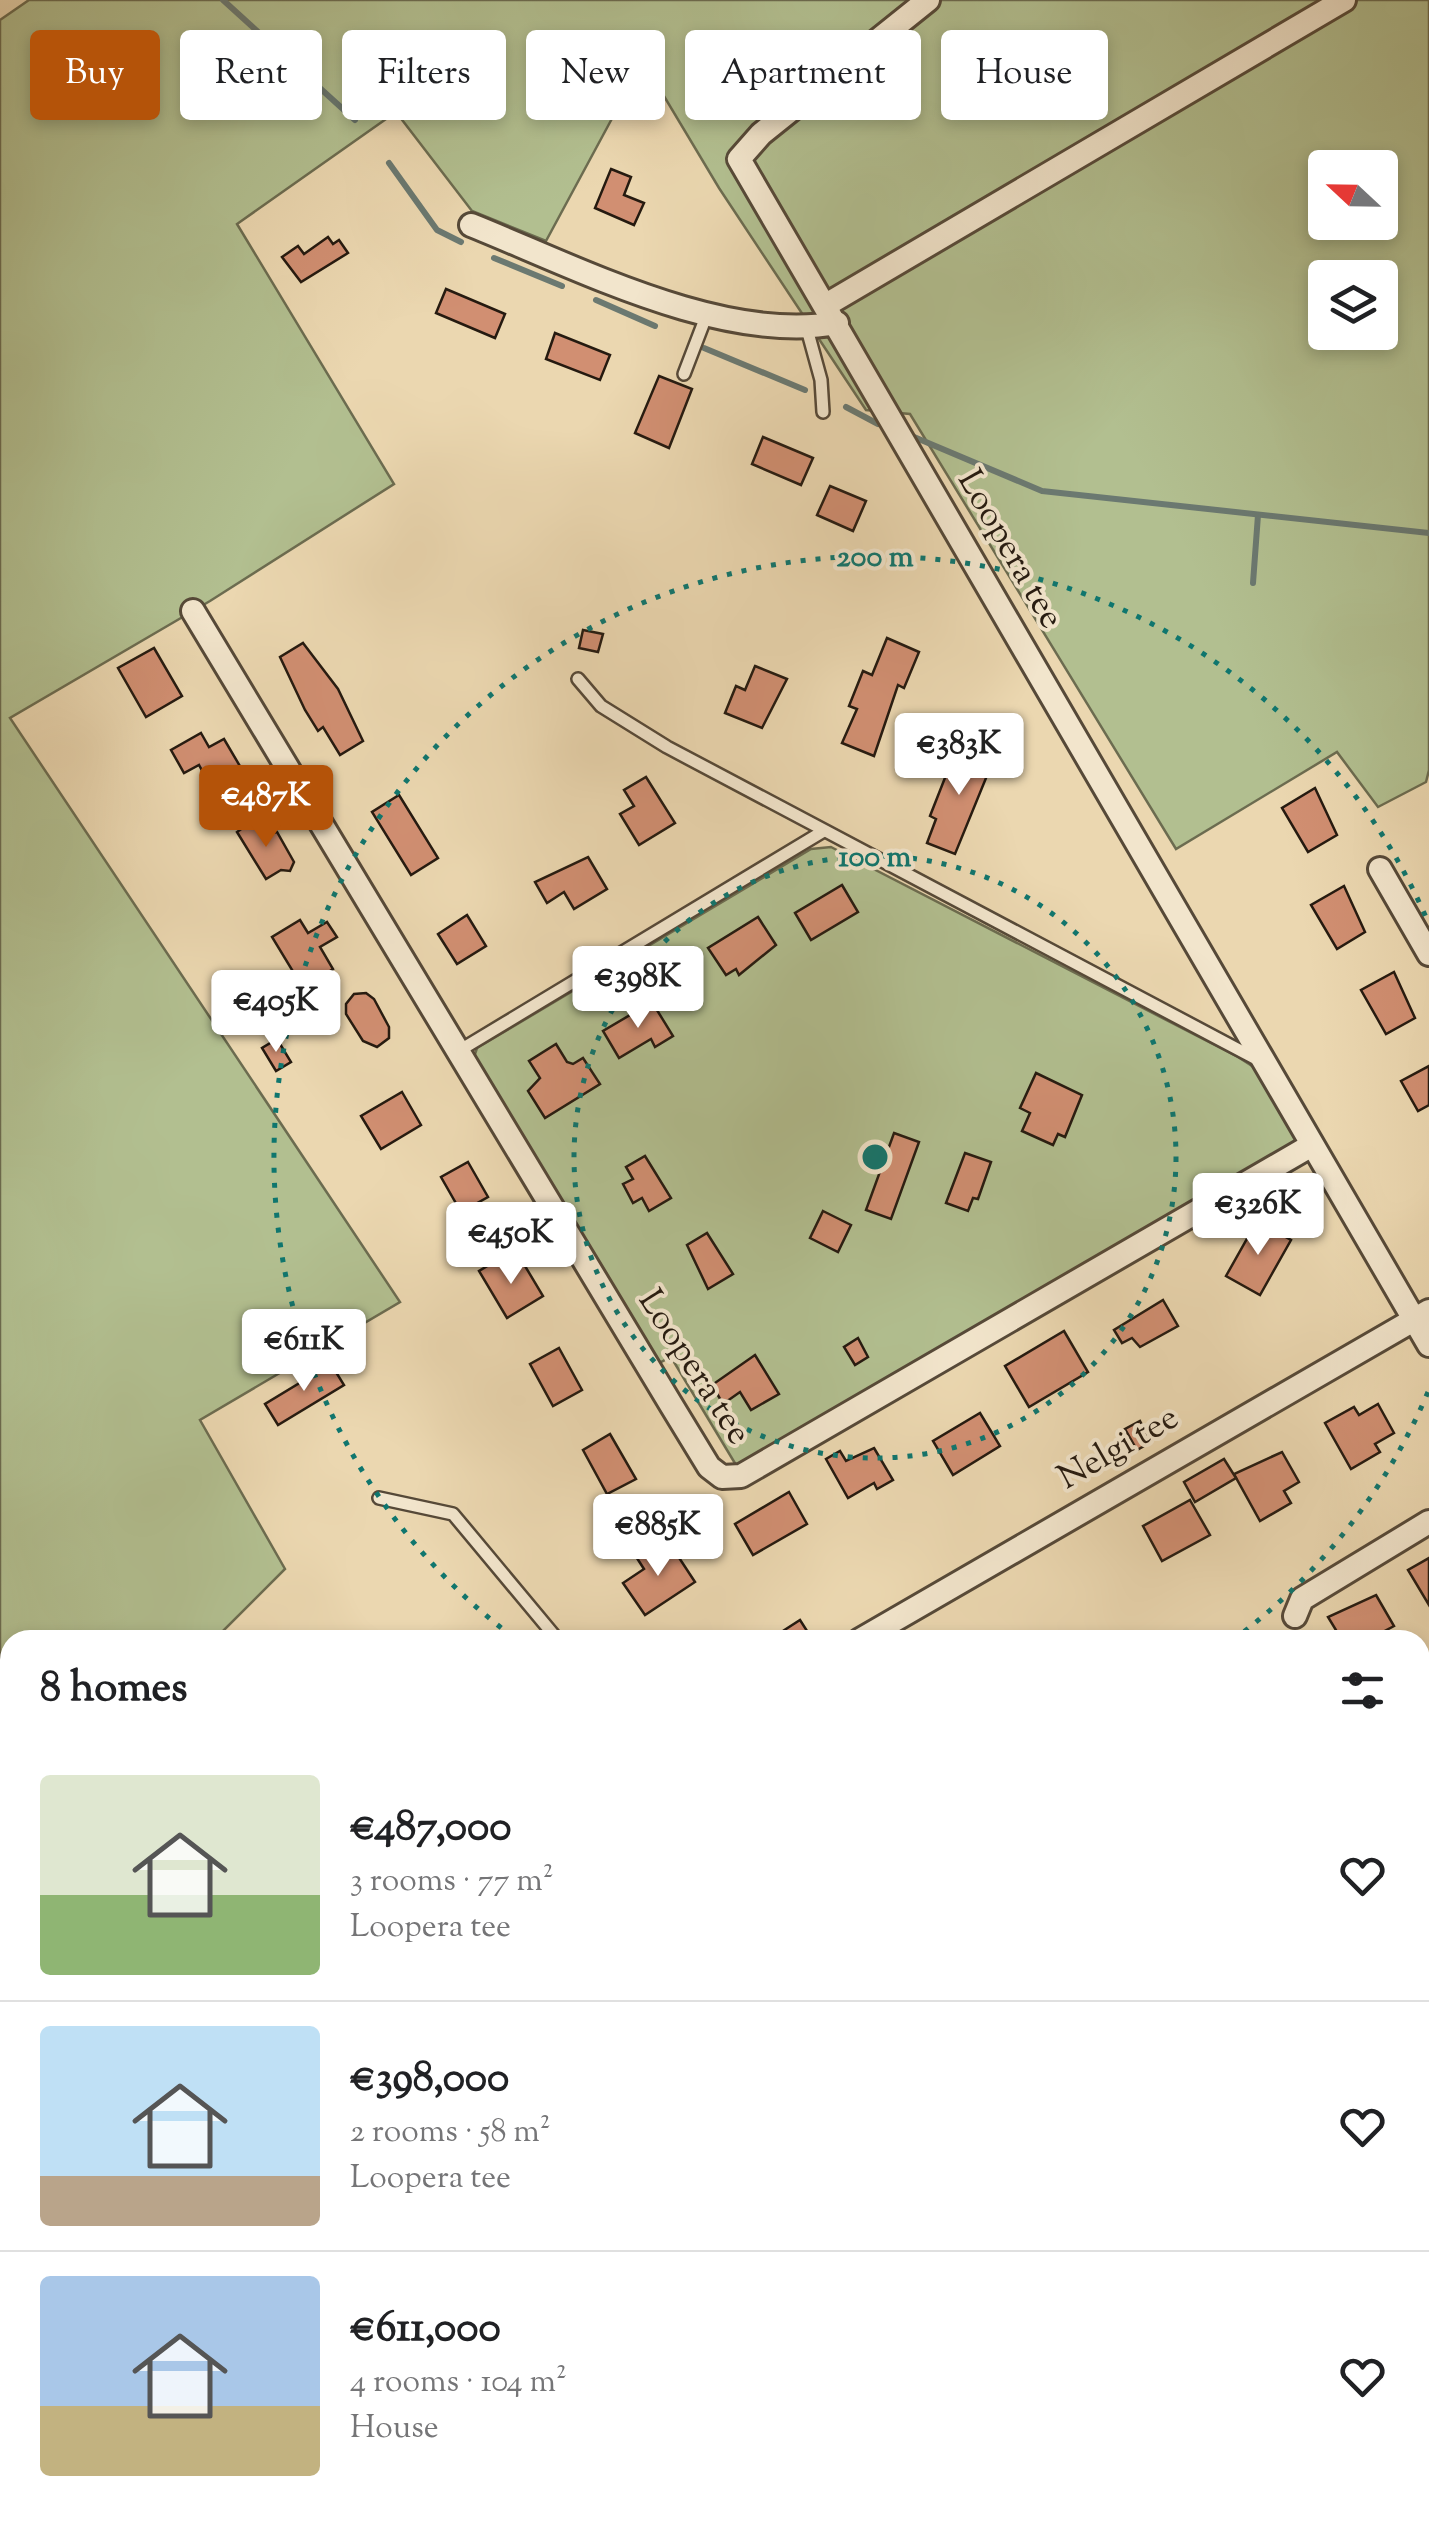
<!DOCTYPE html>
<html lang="en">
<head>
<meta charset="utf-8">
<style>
  :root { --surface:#fff; --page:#f2f2f2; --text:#202124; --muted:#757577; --line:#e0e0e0; --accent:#b45309 }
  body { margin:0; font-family:"Sorts Mill Goudy",serif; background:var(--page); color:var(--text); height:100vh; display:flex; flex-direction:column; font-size:38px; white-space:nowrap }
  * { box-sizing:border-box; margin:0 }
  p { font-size:32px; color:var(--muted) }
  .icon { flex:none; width:55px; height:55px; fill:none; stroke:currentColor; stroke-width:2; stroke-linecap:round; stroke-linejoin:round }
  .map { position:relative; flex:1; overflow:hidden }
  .sheet { position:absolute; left:0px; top:1630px; width:1430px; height:892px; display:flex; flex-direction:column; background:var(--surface); border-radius:30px 30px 0 0; box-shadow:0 5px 15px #0003 }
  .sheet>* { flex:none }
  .hud { position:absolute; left:30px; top:30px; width:1370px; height:90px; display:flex; gap:20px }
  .needle { width:65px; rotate:292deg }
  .tools { position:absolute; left:1308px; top:150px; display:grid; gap:20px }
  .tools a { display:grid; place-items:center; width:90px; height:90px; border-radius:10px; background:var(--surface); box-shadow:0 5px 15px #0003; font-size:50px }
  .price { position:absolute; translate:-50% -85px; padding:0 22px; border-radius:10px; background:#fff; color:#222; font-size:32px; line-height:65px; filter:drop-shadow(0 2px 5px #0008) }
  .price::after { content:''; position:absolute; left:50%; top:60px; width:30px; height:22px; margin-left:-15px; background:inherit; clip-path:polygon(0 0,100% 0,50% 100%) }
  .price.on { background:var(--accent); color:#fff }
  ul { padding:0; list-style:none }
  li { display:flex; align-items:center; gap:30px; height:250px; padding:0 40px }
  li+li { border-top:2px solid var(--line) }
  li span { display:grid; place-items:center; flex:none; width:280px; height:200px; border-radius:10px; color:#555 }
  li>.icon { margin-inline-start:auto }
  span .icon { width:120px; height:120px; fill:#fffc; stroke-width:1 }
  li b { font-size:42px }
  h2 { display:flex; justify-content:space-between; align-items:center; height:120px; padding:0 40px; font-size:42px }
  .tag { padding:0 35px; border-radius:10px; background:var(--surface); box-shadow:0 5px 15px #0003; font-size:35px; line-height:90px }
  .tag.on { background:var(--accent); color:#fff }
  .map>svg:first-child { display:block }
  .green { fill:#b2bf90; stroke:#6c6c50; stroke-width:2.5; fill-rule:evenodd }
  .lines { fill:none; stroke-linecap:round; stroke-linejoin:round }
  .stream { stroke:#6b7971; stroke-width:6 }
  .building { fill:#d18f72; stroke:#251a10; stroke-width:2.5 }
  .service-casing { stroke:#564938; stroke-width:16 }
  .minor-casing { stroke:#564938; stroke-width:28 }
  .service { stroke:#f2e5cc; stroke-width:11 }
  .minor { stroke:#f2e5cc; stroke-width:22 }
  .ring { fill:none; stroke:#0f766e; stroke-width:5; stroke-dasharray:5 10 }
  .labels { text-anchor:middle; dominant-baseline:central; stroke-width:8; stroke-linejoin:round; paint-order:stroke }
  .street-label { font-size:35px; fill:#251a10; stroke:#f2e5cc }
  .centre { fill:#0f766e; stroke:#f2e5cc; stroke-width:5 }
  .ring-label { font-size:30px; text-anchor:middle; font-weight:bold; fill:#0f766e; stroke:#f2e5cc; stroke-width:8; stroke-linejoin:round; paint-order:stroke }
</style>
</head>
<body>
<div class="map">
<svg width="1429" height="2522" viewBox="0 0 1429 2522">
  <rect width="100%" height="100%" fill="#ebd7b0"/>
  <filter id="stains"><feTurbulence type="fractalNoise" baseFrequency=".002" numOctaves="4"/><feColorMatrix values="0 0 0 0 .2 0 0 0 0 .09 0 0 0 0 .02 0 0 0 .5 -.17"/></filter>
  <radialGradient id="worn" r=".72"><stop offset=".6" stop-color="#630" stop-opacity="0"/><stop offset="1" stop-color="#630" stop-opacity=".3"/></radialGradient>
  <g class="green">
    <path d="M 29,0 L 1429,0 L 1429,770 L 1426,782 L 1378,807 L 1337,752 L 1176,849 L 910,414 L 866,410 L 719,188 L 643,61 L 546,241 L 472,211 L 396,112 L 237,224 L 394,484 L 210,601 L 10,718 L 400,1302 L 200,1420 L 285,1569 L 214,1640 L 10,1640 L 10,1846 L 0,1857 L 0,20 ZM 1325,168 L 1380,168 L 1380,222 L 1325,222 ZM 1325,278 L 1380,278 L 1380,332 L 1325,332 Z"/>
    <polygon points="831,847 1238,1057 1266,1075 1297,1139 1294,1146 736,1465 671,1357 657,1364 474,1057 477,1048 811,849"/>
    <polygon points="1429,2052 1429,2447 1420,2450 1420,2060"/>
    <polygon points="986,2513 1144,2513 1136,2522 990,2522"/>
  </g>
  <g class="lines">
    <g class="stream">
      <polyline points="223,0 355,120"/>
      <polyline points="389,163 437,230 461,242"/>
      <polyline points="494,258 562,286"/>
      <polyline points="596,300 655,326"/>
      <polyline points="704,348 805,390"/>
      <polyline points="846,407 878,424"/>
      <polyline points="914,437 1042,491 1429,533"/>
      <polyline points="1253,583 1258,515"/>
    </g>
  </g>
  <g class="building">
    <polygon points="611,169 631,177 624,195 644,203 634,225 595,208"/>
    <polygon points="328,237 333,244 339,240 348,253 301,282 282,257 298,246 304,254"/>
    <polygon points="446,289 505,314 495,338 436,313"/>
    <polygon points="555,333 610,355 600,380 546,359"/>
    <polygon points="659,376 692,389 669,448 635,433"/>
    <polygon points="763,437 813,458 801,485 752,464"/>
    <polygon points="830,486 866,501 853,531 817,515"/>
    <polygon points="583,630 603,634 598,652 579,648"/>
    <polygon points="887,638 919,652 904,688 898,685 874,756 842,743 857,709 849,706 863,671 872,675"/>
    <polygon points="303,643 338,689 363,741 340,755 323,727 318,731 305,710 280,657"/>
    <polygon points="154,648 182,696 146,717 118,668"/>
    <polygon points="755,666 787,679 762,728 725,713 736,686 745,690"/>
    <polygon points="201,733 209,747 224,739 244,773 213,791 199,765 184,773 171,750"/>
    <polygon points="966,744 995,756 955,854 927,843 936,819 930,816 950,765 956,767"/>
    <polygon points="646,777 675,823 639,845 620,814 634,806 624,790"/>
    <polygon points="1315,788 1337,835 1308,852 1282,808"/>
    <polygon points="399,795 438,858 411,875 372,812"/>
    <polygon points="254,820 264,835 277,832 294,862 290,871 281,870 266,879 237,832"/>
    <polygon points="588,857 607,889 574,909 564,892 547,903 535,882"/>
    <polygon points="842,885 858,912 811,940 795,913"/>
    <polygon points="1344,886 1365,932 1337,949 1311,905"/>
    <polygon points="467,915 486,946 457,964 438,934"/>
    <polygon points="758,917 776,945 739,975 736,969 726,975 708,948"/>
    <polygon points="300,920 308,933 327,922 337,937 320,947 333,969 303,988 272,937"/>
    <polygon points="1394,972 1415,1018 1386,1034 1361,990"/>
    <polygon points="366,993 374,999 389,1027 389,1038 377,1047 363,1041 346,1014 346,1004 354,994"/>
    <polygon points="652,1002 673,1036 655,1047 651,1039 619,1058 603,1031"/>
    <polygon points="277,1039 291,1062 276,1071 262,1048"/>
    <polygon points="556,1044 567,1062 573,1064 583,1058 600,1084 545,1118 528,1091 540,1078 529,1061"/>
    <polygon points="1429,1066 1429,1105 1418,1111 1401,1081"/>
    <polygon points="1036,1073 1082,1095 1065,1137 1058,1134 1053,1145 1022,1131 1030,1113 1020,1108"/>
    <polygon points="402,1092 421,1125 381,1149 361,1116"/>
    <polygon points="894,1133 919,1142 891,1219 866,1210"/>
    <polygon points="965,1153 991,1162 978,1199 973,1198 968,1211 946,1203"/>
    <polygon points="645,1156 671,1198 649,1211 642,1198 633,1203 623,1184 633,1179 626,1167"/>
    <polygon points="468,1162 488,1197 461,1212 441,1177"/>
    <polygon points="823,1211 851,1225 838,1252 810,1238"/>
    <polygon points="1257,1221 1291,1240 1260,1295 1226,1276"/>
    <polygon points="707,1233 733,1274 708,1289 687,1245"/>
    <polygon points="499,1259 506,1271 522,1261 543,1296 507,1318 479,1271"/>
    <polygon points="1163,1300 1178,1326 1140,1347 1132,1338 1122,1343 1114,1330"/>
    <polygon points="1064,1331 1088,1372 1029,1407 1005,1366"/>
    <polygon points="858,1338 868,1357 855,1365 844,1347"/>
    <polygon points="559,1348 582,1390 553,1406 530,1364"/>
    <polygon points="755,1355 779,1394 751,1410 740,1392 723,1404 712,1385"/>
    <polygon points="331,1364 344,1385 278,1425 265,1404"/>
    <polygon points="1378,1404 1394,1433 1375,1444 1380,1452 1351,1469 1325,1423 1354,1407 1359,1415"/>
    <polygon points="980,1413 1000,1446 953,1475 933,1441"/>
    <polygon points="1140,1421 1151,1442 1137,1450 1125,1429"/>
    <polygon points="610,1434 636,1479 607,1494 583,1450"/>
    <polygon points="874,1448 893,1480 877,1489 874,1483 848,1498 826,1459 840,1451 846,1461"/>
    <polygon points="1282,1452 1299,1482 1284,1491 1291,1503 1260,1521 1234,1474"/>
    <polygon points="1224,1459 1236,1478 1195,1502 1184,1482"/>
    <polygon points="789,1492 807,1524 753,1555 735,1524"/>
    <polygon points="1190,1500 1210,1535 1162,1561 1143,1526"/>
    <polygon points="653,1543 663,1558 674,1550 695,1582 645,1615 623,1583 644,1569 635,1555"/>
    <polygon points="1429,1558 1429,1605 1408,1570"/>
    <polygon points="1376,1595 1394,1626 1379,1634 1382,1640 1342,1640 1328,1617"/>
    <polygon points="800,1620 809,1634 799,1640 769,1640"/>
  </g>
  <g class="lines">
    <defs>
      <g id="service">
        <polyline points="807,329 821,380 823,412"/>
        <polyline points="684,374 707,314"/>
        <polyline points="578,679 601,706 667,747 1260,1061"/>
        <polyline points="457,1052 822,832"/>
        <polyline points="379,1498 453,1514 558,1640"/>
      </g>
      <g id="minor">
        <polyline points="928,0 761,134 739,159 1429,1345"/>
        <path d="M 471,225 C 576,267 723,344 837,323"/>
        <polyline points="826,305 1344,0"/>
        <polyline points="193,611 670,1403 709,1467 722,1477 741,1476 1312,1145"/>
        <polyline points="1380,869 1429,954"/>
        <polyline points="1295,1616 1302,1599 1429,1522"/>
        <polyline points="860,1640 1429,1311"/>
      </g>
    </defs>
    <use href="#service" class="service-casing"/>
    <use href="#minor" class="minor-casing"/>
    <use href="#service" class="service"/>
    <use href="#minor" class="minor"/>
  </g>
  <g class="ring">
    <circle cx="875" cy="1157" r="301"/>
    <path d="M1428 1392A601 601 0 0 1 1237 1637M513 1637A601 601 0 1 1 1428 922"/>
  </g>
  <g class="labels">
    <g class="street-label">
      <text transform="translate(1009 550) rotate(60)">Loopera tee</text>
      <text transform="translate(693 1368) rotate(57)">Loopera tee</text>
      <text transform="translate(1119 1449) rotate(-30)">Nelgi tee</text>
    </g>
  </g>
  <circle cx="875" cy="1157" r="15" class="centre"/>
  <g class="ring-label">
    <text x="875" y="566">200 m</text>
    <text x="875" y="866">100 m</text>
  </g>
  <rect width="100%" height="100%" filter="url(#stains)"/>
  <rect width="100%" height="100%" fill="url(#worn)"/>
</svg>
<div class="tools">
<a><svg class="needle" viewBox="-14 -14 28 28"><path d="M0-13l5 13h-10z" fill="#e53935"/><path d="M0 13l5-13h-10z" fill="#757577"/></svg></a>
<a><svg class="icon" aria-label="layers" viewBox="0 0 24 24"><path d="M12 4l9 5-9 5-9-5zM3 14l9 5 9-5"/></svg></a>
</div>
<b class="price" style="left:959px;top:798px">€383K</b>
<b class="price on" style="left:266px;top:850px">€487K</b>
<b class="price" style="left:638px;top:1031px">€398K</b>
<b class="price" style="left:276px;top:1055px">€405K</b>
<b class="price" style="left:1258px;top:1258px">€326K</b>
<b class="price" style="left:511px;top:1287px">€450K</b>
<b class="price" style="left:304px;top:1394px">€611K</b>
<b class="price" style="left:658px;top:1579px">€885K</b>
<div class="hud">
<a class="tag on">Buy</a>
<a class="tag">Rent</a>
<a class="tag">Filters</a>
<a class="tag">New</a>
<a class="tag">Apartment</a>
<a class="tag">House</a>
</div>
<section class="sheet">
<h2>8 homes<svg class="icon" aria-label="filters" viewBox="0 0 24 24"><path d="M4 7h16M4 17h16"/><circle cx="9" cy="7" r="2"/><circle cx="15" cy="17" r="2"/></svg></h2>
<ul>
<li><span style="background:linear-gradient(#dfe7d0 60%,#8fb573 0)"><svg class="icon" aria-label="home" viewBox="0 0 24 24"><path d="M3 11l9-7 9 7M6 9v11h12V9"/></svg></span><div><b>€487,000</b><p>3 rooms · 77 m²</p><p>Loopera tee</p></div><svg class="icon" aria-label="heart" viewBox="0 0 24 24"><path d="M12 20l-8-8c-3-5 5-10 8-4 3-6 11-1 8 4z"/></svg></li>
<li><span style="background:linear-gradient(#bfe0f5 75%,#b9a48a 0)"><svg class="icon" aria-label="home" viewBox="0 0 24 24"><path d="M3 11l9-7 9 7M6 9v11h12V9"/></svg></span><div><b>€398,000</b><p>2 rooms · 58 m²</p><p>Loopera tee</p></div><svg class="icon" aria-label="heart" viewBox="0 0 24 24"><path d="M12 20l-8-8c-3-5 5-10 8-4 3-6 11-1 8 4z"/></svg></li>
<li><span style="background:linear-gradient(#a9c7e8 65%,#c2b280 0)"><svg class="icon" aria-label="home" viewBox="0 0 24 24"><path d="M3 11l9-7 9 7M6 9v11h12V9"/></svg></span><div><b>€611,000</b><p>4 rooms · 104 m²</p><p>House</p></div><svg class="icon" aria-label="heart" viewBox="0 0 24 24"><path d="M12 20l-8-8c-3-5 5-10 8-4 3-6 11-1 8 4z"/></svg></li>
</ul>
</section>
</div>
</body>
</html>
